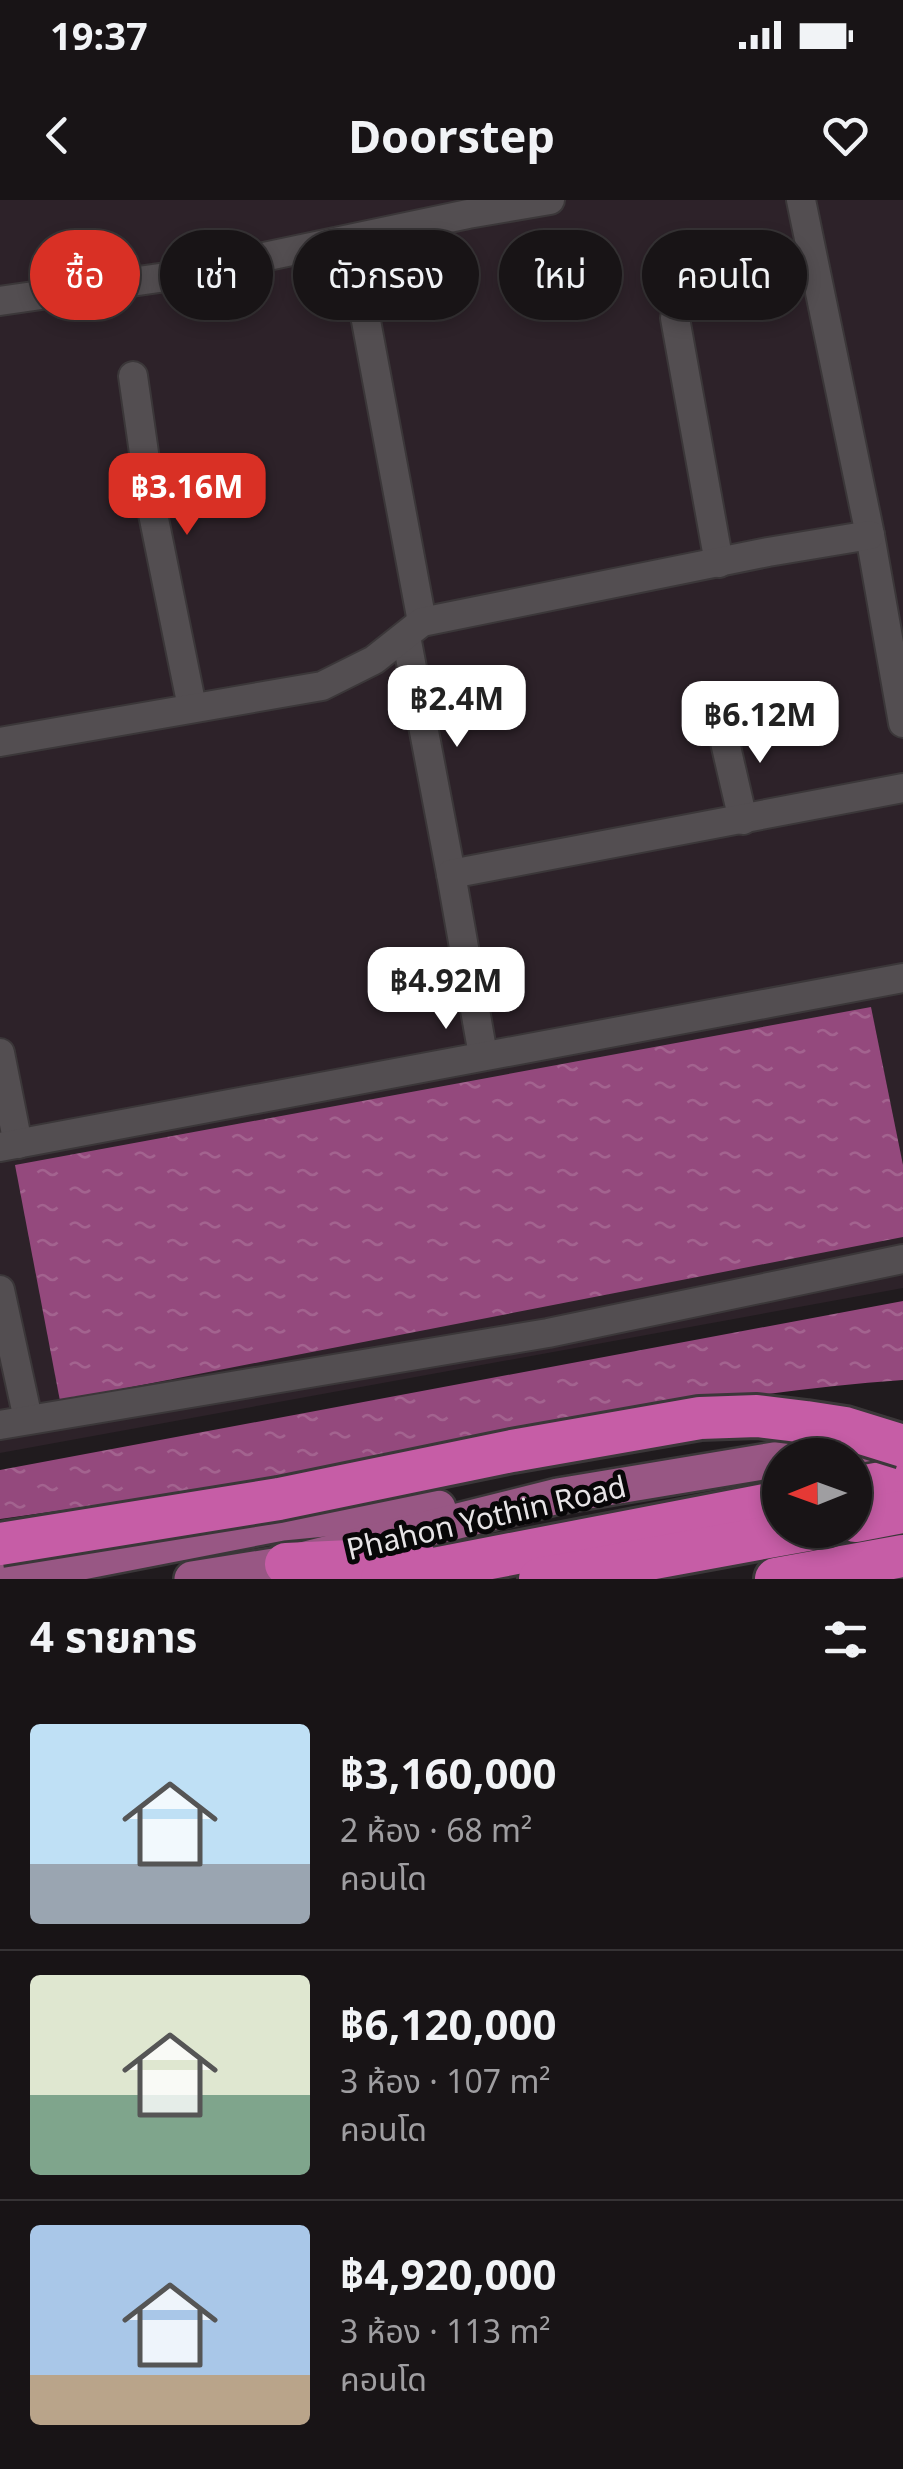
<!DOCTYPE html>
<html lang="th">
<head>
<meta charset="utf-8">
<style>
  :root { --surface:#181416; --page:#252123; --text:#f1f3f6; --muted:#9f9ea1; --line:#363335; --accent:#d93025 }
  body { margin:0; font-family:"Noto Sans","Noto Sans Thai",sans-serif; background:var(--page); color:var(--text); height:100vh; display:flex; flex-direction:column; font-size:38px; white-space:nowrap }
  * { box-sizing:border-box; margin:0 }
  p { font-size:32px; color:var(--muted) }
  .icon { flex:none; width:55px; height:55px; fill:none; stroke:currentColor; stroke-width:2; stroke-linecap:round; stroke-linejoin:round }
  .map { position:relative; height:1379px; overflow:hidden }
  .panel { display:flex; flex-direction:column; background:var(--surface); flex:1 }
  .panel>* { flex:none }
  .top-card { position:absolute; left:30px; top:30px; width:845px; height:90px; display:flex; gap:20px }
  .needle { width:65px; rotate:269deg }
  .tools { position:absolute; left:762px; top:1238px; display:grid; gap:20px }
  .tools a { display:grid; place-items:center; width:110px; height:110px; border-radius:50%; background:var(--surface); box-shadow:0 5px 15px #0003,0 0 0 2px var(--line); font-size:50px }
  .price { position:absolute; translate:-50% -85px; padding:0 22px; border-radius:20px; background:#fff; color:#222; font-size:32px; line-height:65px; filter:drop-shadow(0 2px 5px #0008) }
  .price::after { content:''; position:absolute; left:50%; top:60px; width:30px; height:22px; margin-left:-15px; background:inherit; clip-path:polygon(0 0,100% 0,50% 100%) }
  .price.on { background:var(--accent); color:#fff }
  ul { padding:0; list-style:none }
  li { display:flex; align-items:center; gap:30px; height:250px; padding:0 30px }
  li+li { border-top:2px solid var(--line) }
  li span { display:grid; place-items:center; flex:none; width:280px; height:200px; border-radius:10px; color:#555 }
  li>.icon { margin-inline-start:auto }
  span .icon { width:120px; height:120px; fill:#fffc; stroke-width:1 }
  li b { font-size:42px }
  h2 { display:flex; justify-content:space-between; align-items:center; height:120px; padding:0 30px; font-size:42px }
  .pill { padding:0 35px; border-radius:45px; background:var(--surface); box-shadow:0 5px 15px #0003,0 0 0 2px var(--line); font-size:35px; line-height:90px }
  .pill.on { background:var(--accent); color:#fff }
  .status { display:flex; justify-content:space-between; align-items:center; height:70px; padding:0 50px; background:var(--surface); direction:ltr }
  .status svg { height:28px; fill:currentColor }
  header { display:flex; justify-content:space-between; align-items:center; height:130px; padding:0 30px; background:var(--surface); font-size:45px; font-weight:700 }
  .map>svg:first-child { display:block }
  .built { fill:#2d2229 }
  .water { fill:url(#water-ripples) }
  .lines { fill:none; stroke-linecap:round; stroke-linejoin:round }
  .minor-casing { stroke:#3b3739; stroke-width:32 }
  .major-casing { stroke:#3b3739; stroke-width:40 }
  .highway-casing { stroke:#3b3739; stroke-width:48 }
  .minor { stroke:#534e51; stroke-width:28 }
  .major { stroke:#985784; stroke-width:35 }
  .highway { stroke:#c65da6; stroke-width:42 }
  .highway-bridge-casing { stroke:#3b3739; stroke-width:48; stroke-linecap:butt }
  .highway-bridge { stroke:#c65da6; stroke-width:42 }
  .labels { text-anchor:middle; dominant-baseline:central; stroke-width:10; stroke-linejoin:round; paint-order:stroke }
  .street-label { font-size:30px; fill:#e7e4e6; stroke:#080708 }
</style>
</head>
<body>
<div class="status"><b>19:37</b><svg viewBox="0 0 49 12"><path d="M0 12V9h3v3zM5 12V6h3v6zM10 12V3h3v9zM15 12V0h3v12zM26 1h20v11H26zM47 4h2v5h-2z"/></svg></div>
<header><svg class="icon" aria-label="back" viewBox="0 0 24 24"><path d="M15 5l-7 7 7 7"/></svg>Doorstep<svg class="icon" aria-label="heart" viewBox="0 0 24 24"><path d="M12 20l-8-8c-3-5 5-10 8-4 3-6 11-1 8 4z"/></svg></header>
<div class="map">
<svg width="903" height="1379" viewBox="0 0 903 1379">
  <defs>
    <pattern id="water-ripples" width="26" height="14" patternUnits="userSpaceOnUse" patternTransform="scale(2.5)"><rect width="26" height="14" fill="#94497d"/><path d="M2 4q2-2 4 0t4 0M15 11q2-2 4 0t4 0" fill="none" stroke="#a3638f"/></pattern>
  </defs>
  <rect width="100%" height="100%" fill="#201b1e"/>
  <polygon class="built" points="0,0 903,0 903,1088 0,1253"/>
  <g class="water">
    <polygon points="871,807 903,965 903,1037 60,1201 15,965"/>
    <path d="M 903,1101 L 903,1180 C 719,1193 536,1234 354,1267 C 237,1288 118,1302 0,1319 L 0,1270 Z"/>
  </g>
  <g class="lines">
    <defs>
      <g id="minor">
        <polyline points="801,0 870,335 903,523"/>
        <polyline points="351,40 422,422"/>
        <polyline points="0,101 173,76 468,14 550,0"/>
        <polyline points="675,118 719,363"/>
        <polyline points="133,176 152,309 192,507"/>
        <polyline points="406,436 451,674"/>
        <polyline points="721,525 743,620"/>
        <polyline points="0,542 322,486 374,460 422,422 768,352 870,335"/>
        <polyline points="0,853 18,944"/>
        <polyline points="483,855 451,674 903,588"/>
        <polyline points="0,947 903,778"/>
        <polyline points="0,1090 28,1219"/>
        <polyline points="0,1225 548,1133 903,1059"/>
      </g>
      <g id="major">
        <polyline points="801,1255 884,1241"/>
        <polyline points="0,1378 282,1323 438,1308"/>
        <polyline points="192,1379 286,1364 558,1296 780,1259"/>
      </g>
      <g id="highway">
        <polyline points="855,1288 903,1279"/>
        <polyline points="855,1321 903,1312"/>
        <polyline points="286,1364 415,1358"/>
        <polyline points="382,1379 780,1302"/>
        <polyline points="540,1379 807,1330"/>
        <polyline points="776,1379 903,1356"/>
      </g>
    </defs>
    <use href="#minor" class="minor-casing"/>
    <use href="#major" class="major-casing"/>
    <use href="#highway" class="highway-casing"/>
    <use href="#minor" class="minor"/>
    <use href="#major" class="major"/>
    <use href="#highway" class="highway"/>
    <defs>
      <polyline id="highway-bridge" points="0,1344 279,1299 512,1251 700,1218 757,1216 806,1222 845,1228 903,1246"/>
    </defs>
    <use href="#highway-bridge" class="highway-bridge-casing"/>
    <use href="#highway-bridge" class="highway-bridge"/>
  </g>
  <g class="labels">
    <g class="street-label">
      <text transform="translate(486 1317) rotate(-13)">Phahon Yothin Road</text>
    </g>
  </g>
</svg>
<div class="tools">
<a><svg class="needle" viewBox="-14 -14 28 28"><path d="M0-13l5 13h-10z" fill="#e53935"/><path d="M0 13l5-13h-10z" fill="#9f9ea1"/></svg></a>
</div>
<b class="price on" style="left:187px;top:338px">฿3.16M</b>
<b class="price" style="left:457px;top:550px">฿2.4M</b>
<b class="price" style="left:760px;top:566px">฿6.12M</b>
<b class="price" style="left:446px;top:832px">฿4.92M</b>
<div class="top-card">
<a class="pill on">ซื้อ</a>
<a class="pill">เช่า</a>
<a class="pill">ตัวกรอง</a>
<a class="pill">ใหม่</a>
<a class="pill">คอนโด</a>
</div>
</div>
<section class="panel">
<h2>4 รายการ<svg class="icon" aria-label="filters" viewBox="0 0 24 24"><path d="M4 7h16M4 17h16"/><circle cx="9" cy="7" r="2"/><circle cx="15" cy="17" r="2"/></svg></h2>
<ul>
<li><span style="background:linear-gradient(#bfe0f5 70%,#9aa5b1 0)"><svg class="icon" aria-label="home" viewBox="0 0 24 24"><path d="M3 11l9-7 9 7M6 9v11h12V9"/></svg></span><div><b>฿3,160,000</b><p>2 ห้อง · 68 m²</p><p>คอนโด</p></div></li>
<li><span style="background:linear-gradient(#dfe7d0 60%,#7fa58c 0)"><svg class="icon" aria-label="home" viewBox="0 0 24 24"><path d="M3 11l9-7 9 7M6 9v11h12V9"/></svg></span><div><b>฿6,120,000</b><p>3 ห้อง · 107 m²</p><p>คอนโด</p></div></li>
<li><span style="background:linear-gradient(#a9c7e8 75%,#b9a48a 0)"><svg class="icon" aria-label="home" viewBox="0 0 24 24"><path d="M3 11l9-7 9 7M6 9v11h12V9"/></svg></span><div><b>฿4,920,000</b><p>3 ห้อง · 113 m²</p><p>คอนโด</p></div></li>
</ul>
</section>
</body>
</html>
